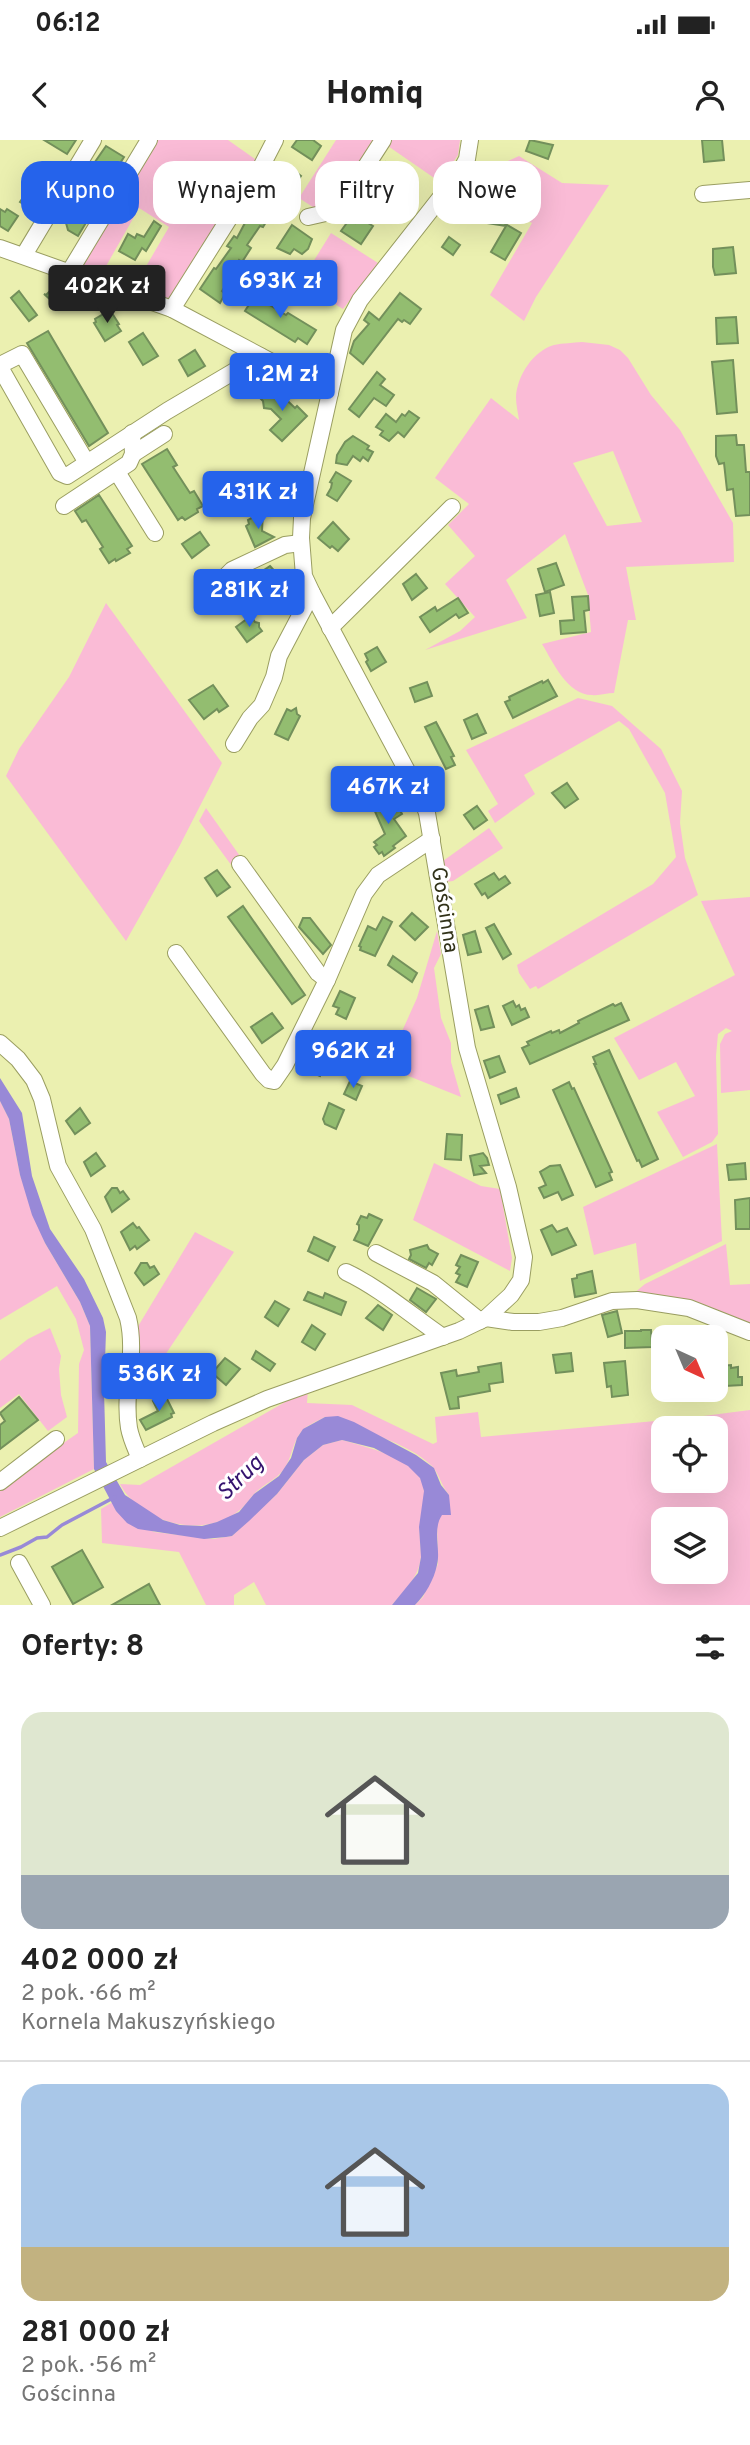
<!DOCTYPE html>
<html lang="pl">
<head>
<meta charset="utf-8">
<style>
  :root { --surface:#fff; --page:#f6f6f6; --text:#222; --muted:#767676; --line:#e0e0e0; --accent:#2563eb }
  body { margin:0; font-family:Overpass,sans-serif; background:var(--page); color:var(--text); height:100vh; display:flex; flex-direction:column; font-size:26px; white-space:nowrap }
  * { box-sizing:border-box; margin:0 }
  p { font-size:23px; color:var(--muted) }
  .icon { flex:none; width:38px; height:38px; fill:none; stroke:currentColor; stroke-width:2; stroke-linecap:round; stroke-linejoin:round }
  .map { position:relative; height:1465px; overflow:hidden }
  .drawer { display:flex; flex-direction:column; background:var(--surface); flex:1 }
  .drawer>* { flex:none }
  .hud { position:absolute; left:21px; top:21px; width:709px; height:63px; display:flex; gap:14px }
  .needle { width:46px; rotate:136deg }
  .controls { position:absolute; left:651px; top:1185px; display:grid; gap:14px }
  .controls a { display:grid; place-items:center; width:77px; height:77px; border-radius:14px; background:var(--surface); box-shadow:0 7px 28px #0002; font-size:35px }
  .price { position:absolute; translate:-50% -60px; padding:0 16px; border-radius:7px; background:var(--accent); color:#fff; font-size:23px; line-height:46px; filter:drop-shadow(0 2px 4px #0008) }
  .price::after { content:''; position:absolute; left:50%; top:42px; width:21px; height:16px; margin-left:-10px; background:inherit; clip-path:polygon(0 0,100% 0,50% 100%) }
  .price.active { background:#222; color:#fff }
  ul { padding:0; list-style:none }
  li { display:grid; align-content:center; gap:14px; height:371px; padding:0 21px }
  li+li { border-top:2px solid var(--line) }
  li span { display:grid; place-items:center; height:217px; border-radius:21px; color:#555 }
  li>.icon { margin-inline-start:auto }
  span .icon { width:126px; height:126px; fill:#fffc; stroke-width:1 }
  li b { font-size:30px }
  h2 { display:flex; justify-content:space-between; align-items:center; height:84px; padding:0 21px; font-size:30px }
  .chip { padding:0 24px; border-radius:21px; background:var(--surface); box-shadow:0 7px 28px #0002; font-size:24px; line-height:63px }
  .chip.active { background:var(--accent); color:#fff }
  .status { display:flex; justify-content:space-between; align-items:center; height:49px; padding:0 35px; background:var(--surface); direction:ltr }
  .status svg { height:19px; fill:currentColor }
  header { display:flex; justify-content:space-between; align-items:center; height:91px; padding:0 21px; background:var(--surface); font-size:32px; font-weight:800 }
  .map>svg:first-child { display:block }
  .green { fill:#fabbd6; fill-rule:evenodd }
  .water { fill:#9889d7 }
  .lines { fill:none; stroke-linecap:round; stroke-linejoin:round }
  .stream { stroke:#9889d7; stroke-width:3.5 }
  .building { fill:#93bd70; stroke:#73905b; stroke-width:2 }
  .minor-casing { stroke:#9a9e61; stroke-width:18 }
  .minor { stroke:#fff; stroke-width:16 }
  .labels { text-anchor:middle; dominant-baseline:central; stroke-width:6; stroke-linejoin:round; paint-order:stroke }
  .street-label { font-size:21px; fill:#313219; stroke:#fff }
  .water-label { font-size:23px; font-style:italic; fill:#34126e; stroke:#fff }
</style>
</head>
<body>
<div class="status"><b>06:12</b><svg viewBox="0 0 49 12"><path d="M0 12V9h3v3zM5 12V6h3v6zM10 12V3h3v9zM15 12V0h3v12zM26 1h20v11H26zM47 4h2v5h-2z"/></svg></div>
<header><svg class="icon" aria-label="back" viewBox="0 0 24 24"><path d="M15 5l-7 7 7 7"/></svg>Homiq<svg class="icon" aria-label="person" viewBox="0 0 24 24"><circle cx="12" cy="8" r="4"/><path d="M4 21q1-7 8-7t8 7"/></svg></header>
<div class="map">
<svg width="750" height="1465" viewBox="0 0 750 1465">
  <rect width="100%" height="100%" fill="#ebf0b0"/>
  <g class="green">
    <polygon points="154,0 228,0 259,22 171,159 134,147 169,87 139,68 101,135 79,124"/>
    <polygon points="336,0 380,0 340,61 319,71 299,58"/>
    <polygon points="387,0 460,0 458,15 440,42 385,4"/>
    <polygon points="519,16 562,43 609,45 536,157 524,181 490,155 532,83 464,47 470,38"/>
    <polygon points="331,93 378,123 343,169 300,143"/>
    <path d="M 582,202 L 609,205 L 620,210 L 628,218 L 651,255 L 680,290 L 733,383 L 734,422 L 626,427 L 636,480 L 628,480 L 614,553 C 607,553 599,556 592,555 C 567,555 553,522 542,504 L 591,492 L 588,455 L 565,394 L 506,440 L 527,478 L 425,510 L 460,491 L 475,477 L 445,444 L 475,416 L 448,385 L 469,364 L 435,338 L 491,258 L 519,280 C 518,273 516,265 516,257 C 517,236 533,211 554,205 C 563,203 573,203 582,202 ZM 613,311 L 642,382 L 607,386 L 573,323 Z"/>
    <polygon points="106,463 222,623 179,707 126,801 6,636 19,609 69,537"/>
    <polygon points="578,558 612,566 661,609 682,651 680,683 685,718 698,755 538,849 536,846 530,849 519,833 517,825 653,744 676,717 665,653 629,589 619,581 524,635 535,654 495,683 488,671 498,664 466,610"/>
    <polygon points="206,668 317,825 331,826 321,848 199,681"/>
    <polygon points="489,688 503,708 453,741 446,742 443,721"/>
    <polygon points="750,757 750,950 721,953 720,904 725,894 732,891 726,888 718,894 716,916 718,994 712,1002 683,1017 657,972 695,956 676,922 639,940 614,898 735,835 701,761"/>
    <polygon points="437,791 441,814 434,828 441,878 451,903 451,922 461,957 386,927 417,858"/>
    <polygon points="0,961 9,979 20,1035 45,1103 80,1162 90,1186 94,1329 0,1377 0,1347 78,1293 79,1224 84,1210 76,1179 57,1146 0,1180"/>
    <polygon points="717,1004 722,1101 640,1141 636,1103 594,1115 583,1067"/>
    <polygon points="434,1023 481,1046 500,1049 512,1118 510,1131 413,1080"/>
    <polygon points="195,1092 234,1112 133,1263 137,1188"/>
    <polygon points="726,1104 730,1145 750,1144 750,1186 633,1154 645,1144"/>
    <polygon points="50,1188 61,1216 59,1229 61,1255 67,1277 48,1291 19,1254 0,1268 0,1221 28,1199"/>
    <path d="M 308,1249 L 307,1263 L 352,1265 L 433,1304 L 437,1302 L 435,1277 L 478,1272 L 481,1297 L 688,1278 L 750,1270 L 750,1465 L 415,1465 L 423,1457 L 438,1424 L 437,1382 L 449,1355 C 442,1347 439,1334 432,1326 C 408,1302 356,1289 325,1277 C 318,1281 307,1285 302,1291 C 293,1300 292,1318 284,1329 C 276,1340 264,1344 255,1353 C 250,1358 246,1365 241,1369 C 222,1386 193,1389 170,1382 C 150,1376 129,1362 120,1344 L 140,1345 ZM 663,1288 L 716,1288 L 716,1340 L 663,1340 ZM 663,1379 L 716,1379 L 716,1432 L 663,1432 Z"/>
    <path d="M 342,1300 C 365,1307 424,1319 424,1351 C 425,1364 420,1376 420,1388 C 419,1397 421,1406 421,1415 C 420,1436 405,1450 392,1465 L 266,1465 L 254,1442 L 234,1455 L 234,1465 L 206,1465 L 179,1412 L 102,1403 L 101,1369 L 113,1362 L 116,1371 L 154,1392 L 213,1399 L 232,1396 L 277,1354 L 304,1320 L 323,1305 Z"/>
  </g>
  <path class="water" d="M 0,938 L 22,973 L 32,1036 L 50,1089 L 84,1139 L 103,1178 L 106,1192 L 104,1251 L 106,1322 L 125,1355 L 163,1380 L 180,1385 L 202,1386 L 217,1382 L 239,1372 L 254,1354 L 279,1336 L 291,1318 L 297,1298 L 303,1289 L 325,1277 L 338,1276 L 354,1282 L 416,1315 L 434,1328 L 441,1345 L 449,1355 L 451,1375 L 442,1375 C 432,1390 441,1409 437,1425 C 434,1440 425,1455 415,1465 L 392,1465 L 418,1433 L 421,1417 L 419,1387 L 424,1351 L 420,1338 L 408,1326 L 374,1308 L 342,1300 L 323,1305 L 304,1320 L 277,1354 L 249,1381 L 232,1396 L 226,1397 L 204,1399 L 138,1389 L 127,1383 L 116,1371 L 94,1329 L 90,1186 L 80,1162 L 45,1103 L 32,1075 L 20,1035 L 9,979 L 0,961 Z"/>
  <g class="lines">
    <polyline class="stream" points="0,1415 21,1407 37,1398 47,1397 62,1385 115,1357"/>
  </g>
  <g class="building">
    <polygon points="44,0 76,0 67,14"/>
    <polygon points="297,0 313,0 321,6 312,20 292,7"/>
    <polygon points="530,0 553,5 548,19 526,11"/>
    <polygon points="702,0 722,0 724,20 704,22"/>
    <polygon points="106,6 124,17 117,28 113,27 107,37 97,31 100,25 95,22"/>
    <polygon points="386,22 398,29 388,49 374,40"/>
    <polygon points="284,25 291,28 301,36 294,46 291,44 287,49 285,47 279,56 266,47"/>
    <polygon points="483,49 499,60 495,68 499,71 495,78 521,93 505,120 491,112 506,86 481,82 471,74"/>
    <polygon points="26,53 39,61 33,70 20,62"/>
    <polygon points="72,57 78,60 88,71 86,76 87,81 78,96 68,90 66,83 59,79"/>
    <polygon points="256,62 270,71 266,76 269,77 263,87 260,86 247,105 251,108 242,122 239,120 228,138 229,140 222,151 225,154 220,163 200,149 214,128 216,129 231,108 227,106 234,96 237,98"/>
    <polygon points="0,69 5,72 7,69 18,76 8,91 0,86"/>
    <polygon points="358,77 373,86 361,104 341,91 349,80 355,83"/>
    <polygon points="154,81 161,86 146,111 142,108 135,120 119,111 128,94 135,98 137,94 144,97"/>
    <polygon points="292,85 312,99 308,109 302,114 294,109 290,114 277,108"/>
    <polygon points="449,97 460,105 453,115 442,107"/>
    <polygon points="733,107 736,133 715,135 713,127 713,109"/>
    <polygon points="258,124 265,129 254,147 247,142"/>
    <polygon points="55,146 67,152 60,158 69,160 61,169 44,154 46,155"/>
    <polygon points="19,151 37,175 29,181 11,158"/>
    <polygon points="257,152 268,159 265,162 286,175 288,173 316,190 307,204 298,198 295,202 245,171"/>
    <polygon points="400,153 421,169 410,184 404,180 402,182 398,179 363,224 350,213 354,201 369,184 364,180 369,172 379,180"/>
    <polygon points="110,170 119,184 117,185 121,191 105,201 94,183 96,182 95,179"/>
    <polygon points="736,177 738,203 717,204 716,178"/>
    <polygon points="48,191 108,293 89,306 27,203"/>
    <polygon points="143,193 158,216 143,225 129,202"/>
    <polygon points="195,210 205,226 188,236 179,220"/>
    <polygon points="733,220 737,272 717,274 712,222"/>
    <polygon points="377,232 385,239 380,245 394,255 386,266 374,258 359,277 349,269"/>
    <polygon points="271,245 295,268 297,266 307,276 282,301 270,290 281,279 271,269 264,268 263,261 259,257"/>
    <polygon points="409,271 419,278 404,297 398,292 389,301 380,295 383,291 376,287 386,274 396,282 402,274 405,276"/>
    <polygon points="736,295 737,305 744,305 746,332 750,332 750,375 736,376 733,349 727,350 724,323 719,324 716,316 716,296"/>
    <polygon points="353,296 369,306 367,309 373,312 368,321 363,317 360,321 353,316 347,325 336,323 337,315 345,302"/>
    <polygon points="167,309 177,325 173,327 190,353 194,351 203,366 197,369 198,372 185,380 182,377 178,380 142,324"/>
    <polygon points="336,332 351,341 337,361 327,355 331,348 332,343 330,342"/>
    <polygon points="99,355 132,406 127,409 130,413 116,421 115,419 109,423 100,409 103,407 86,380 82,382 75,371"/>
    <polygon points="275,355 281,365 266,374 260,363"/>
    <polygon points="263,372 262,391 274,397 255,407 246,386 249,384 248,380"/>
    <polygon points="333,382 349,399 338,411 332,406 330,408 318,398"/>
    <polygon points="200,392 209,405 192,418 182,404"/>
    <polygon points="556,423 564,445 545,452 538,429"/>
    <polygon points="270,426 288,446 290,445 297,455 288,462 279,451 276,454 271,452 268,454 259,444 268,436 264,430"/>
    <polygon points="416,434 427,448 412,460 403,444"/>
    <polygon points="210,439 218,451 210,457 201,446"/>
    <polygon points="550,452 554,473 540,476 536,455"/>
    <polygon points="588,456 589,470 584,471 586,492 561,494 560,481 574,480 572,457"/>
    <polygon points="458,458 468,473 459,478 456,474 430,492 420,477 435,467 437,471"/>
    <polygon points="251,476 255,482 259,483 259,487 262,491 247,502 236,487"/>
    <polygon points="377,507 386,522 371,531 366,522 368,520 365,514"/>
    <polygon points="548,540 557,556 513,578 505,562 510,560 509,557 542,541 543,543"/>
    <polygon points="427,542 432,556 415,562 410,548"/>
    <polygon points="213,545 228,566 219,572 217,569 204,579 189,560"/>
    <polygon points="296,568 297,574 300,576 288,600 275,594 287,569 291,571"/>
    <polygon points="477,574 486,593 472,599 464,580"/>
    <polygon points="436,582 454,616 451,617 455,625 446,629 425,587"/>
    <polygon points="567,643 578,659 565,668 552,653"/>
    <polygon points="393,657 402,674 394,679 406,696 393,706 395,708 384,716 382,712 379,714 374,707 377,705 374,702 385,694 373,667"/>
    <polygon points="477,666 487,680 474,689 464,675"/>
    <polygon points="217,730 230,747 217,756 205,738"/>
    <polygon points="494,733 499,740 505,736 510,743 488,758 485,753 482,755 475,744"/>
    <polygon points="243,766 305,855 292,864 228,777"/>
    <polygon points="412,773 428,787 415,800 400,786"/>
    <polygon points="383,777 392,782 375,816 360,810 361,807 359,806 368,786 376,790"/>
    <polygon points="303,778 310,778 331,805 323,814 299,787"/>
    <polygon points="494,784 511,814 503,819 486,788"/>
    <polygon points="475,791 481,812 468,815 463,795"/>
    <polygon points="393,816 417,833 412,842 388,825"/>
    <polygon points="340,851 355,858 346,879 336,874 339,868 333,866"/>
    <polygon points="513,861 516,867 519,865 521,870 525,868 529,877 512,885 503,866"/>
    <polygon points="621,863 629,880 530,924 522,908 529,905 527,902 551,891 552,893 559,890 560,893 579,883 578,881 613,864 615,866"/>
    <polygon points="488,866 494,887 481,890 475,870"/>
    <polygon points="272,873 283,888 262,903 251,887"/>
    <polygon points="314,908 329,916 320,936 310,932 313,926 307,924"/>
    <polygon points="609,910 658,1019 642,1027 639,1020 637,1021 594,924 596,924 593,917"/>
    <polygon points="499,916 505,932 490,938 484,921"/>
    <polygon points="350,941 362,946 356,960 344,954"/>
    <polygon points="569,942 572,949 574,948 612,1032 609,1033 612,1040 596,1047 553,950"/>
    <polygon points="516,948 519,957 501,964 498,955"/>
    <polygon points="329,963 344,970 336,989 325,984 323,979"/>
    <polygon points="80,968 90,983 75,994 66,981"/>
    <polygon points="447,994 462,995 461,1020 445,1019"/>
    <polygon points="96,1013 105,1026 91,1036 84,1022"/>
    <polygon points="483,1013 487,1018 489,1025 480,1026 486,1033 474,1035 470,1016"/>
    <polygon points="745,1023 746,1039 729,1040 727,1025"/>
    <polygon points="560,1025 573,1055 562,1060 558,1052 544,1058 539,1048 546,1045 540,1032 550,1026"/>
    <polygon points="112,1048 117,1048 120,1053 123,1051 129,1059 112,1072 105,1057"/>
    <polygon points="750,1058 750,1089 736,1089 735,1060"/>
    <polygon points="369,1074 382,1080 368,1106 354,1100 359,1090 359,1085 357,1084 361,1076 367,1078"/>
    <polygon points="133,1083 137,1088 139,1087 149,1100 137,1109 135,1106 130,1110 121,1092"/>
    <polygon points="552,1085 557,1092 567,1088 576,1105 552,1115 541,1090"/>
    <polygon points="314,1097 335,1107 328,1121 308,1111"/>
    <polygon points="427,1105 429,1109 438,1114 432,1125 429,1123 426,1128 409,1119 411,1115 410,1110"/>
    <polygon points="461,1115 478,1122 467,1147 456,1142 460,1135 456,1133 460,1127 456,1125"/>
    <polygon points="141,1123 147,1123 150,1128 154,1126 159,1134 144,1145 135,1133"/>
    <polygon points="592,1131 596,1153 575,1157 572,1139 577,1138 577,1135"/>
    <polygon points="417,1148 436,1159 426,1172 410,1160"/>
    <polygon points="308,1152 323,1158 325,1153 346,1162 341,1175 304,1160"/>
    <polygon points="275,1161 289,1169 278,1186 265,1177"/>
    <polygon points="378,1165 392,1175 383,1190 366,1178"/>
    <polygon points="617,1171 622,1193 608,1197 602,1175"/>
    <polygon points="312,1185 325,1194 315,1210 302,1202"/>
    <polygon points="641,1190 651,1190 652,1207 625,1208 625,1191 641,1191"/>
    <polygon points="256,1211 275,1224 270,1231 252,1219"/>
    <polygon points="571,1213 573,1231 556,1233 553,1215"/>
    <polygon points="167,1218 184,1236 174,1245 157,1228"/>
    <polygon points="225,1218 240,1229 226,1245 212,1233"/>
    <polygon points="625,1221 628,1255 612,1257 611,1246 607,1247 604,1223"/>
    <polygon points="501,1223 503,1242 489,1244 490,1251 458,1257 459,1268 450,1269 441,1233 456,1230 457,1236 479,1232 478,1227"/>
    <polygon points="731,1225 731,1228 738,1227 738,1237 742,1237 742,1245 725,1246 724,1241 718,1241 718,1226"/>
    <polygon points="165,1255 174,1273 171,1274 172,1277 146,1290 140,1280 158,1271 153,1261"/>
    <polygon points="19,1257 38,1280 0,1309 0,1285 5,1281 0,1273"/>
    <polygon points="82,1410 103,1447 73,1464 52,1427"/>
    <polygon points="149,1444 160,1465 112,1465"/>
  </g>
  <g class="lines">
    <defs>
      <g id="minor">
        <polyline points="703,54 750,50"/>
        <polyline points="308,77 330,72 341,65 383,0"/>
        <polyline points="0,108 172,169 330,253"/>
        <polyline points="24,115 93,0"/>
        <polyline points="70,131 149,0"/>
        <polyline points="172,169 259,31 275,0"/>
        <polyline points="133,314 164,294"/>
        <polyline points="87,323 67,336 60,333 1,229 2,224 22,214 87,323 167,271 260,216"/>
        <polyline points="117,332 155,393"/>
        <polyline points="64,366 129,323 133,314 132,293"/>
        <polyline points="225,437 232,430 285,405 301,403"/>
        <polyline points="330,488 452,367"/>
        <polyline points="234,604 250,578 262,565 274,537 279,516 312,453"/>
        <polyline points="240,724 318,833 327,840"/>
        <polyline points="176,813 263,934 269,940 274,941 285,925 327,840 364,754 378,735 432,699"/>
        <path d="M 0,903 L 18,919 L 34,940 L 42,959 L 58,1026 L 93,1089 L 128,1178 C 137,1215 123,1251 129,1288 C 131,1299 136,1309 140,1319"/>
        <polyline points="376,1113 433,1143 480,1181"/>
        <path d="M 346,1132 C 380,1148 412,1176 443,1197"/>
        <polyline points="486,1178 513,1182 539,1182 562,1178 612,1161 637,1160 689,1168 750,1192"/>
        <polyline points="0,1342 56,1299"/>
        <polyline points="0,1388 213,1283 267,1259 459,1191 486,1178 511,1155 521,1140 524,1117 508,1047 467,908 427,673 422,659 312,453 304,436 301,398 302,378 344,190 360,160 459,34 467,19 470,0"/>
        <polyline points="19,1423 42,1465"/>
      </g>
    </defs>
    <use href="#minor" class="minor-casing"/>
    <use href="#minor" class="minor"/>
  </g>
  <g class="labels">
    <g class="street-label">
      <text transform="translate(444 770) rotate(81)">Gościnna</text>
    </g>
    <g class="water-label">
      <text transform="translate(241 1339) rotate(-44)">Strug</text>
    </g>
  </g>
</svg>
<div class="controls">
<a><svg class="needle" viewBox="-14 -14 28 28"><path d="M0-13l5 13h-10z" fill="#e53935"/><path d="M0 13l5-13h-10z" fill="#767676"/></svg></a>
<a><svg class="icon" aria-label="locate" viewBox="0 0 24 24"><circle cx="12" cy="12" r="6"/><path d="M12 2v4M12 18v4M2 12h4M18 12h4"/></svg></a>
<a><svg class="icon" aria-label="layers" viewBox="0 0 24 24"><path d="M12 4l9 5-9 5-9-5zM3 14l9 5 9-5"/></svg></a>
</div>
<b class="price" style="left:280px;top:180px">693K zł</b>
<b class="price active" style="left:107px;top:185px">402K zł</b>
<b class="price" style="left:282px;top:273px">1.2M zł</b>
<b class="price" style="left:258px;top:391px">431K zł</b>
<b class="price" style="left:249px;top:489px">281K zł</b>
<b class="price" style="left:388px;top:686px">467K zł</b>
<b class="price" style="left:353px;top:950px">962K zł</b>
<b class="price" style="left:159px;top:1273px">536K zł</b>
<div class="hud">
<a class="chip active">Kupno</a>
<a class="chip">Wynajem</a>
<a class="chip">Filtry</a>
<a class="chip">Nowe</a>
</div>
</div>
<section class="drawer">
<h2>Oferty: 8<svg class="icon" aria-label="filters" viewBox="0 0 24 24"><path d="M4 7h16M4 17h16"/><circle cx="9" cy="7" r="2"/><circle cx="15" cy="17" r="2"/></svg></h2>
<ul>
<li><span style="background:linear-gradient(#dfe7d0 75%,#9aa5b1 0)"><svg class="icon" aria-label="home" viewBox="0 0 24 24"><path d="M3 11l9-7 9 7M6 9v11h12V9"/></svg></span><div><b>402 000 zł</b><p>2 pok. · 66 m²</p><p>Kornela Makuszyńskiego</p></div></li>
<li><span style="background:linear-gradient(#a9c7e8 75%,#c2b280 0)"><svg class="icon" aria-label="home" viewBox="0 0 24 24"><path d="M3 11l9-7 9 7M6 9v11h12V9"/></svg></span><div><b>281 000 zł</b><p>2 pok. · 56 m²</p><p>Gościnna</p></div></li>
</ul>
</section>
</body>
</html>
